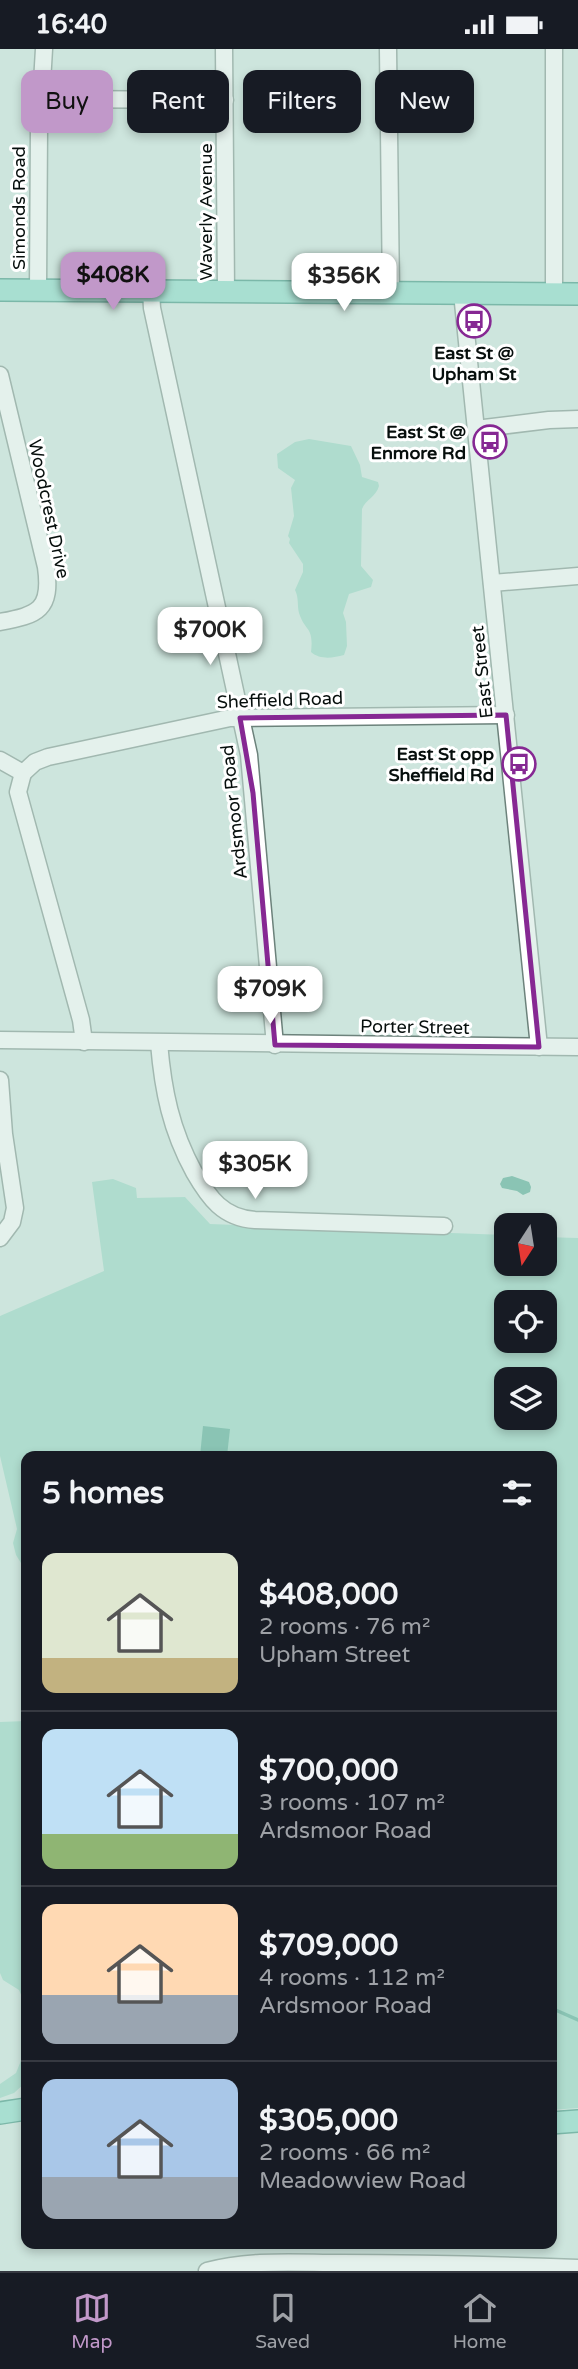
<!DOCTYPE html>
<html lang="en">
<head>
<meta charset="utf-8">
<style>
  :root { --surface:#171b24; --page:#20242c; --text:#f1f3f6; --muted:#9ea1a6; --line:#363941; --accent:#c198c9 }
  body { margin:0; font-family:"Varela Round",sans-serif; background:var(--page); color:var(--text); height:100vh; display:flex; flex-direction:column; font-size:26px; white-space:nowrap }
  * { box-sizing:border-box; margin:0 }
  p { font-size:23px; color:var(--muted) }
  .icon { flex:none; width:38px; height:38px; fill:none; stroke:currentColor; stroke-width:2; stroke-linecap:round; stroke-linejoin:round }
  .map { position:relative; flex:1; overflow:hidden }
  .sheet { position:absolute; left:21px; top:1402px; width:536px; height:798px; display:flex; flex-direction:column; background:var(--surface); border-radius:14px; box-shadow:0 4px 10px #0003 }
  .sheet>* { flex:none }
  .hud { position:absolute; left:21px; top:21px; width:537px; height:63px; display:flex; gap:14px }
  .needle { width:46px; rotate:192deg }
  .tools { position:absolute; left:494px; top:1164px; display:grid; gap:14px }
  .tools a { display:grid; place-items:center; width:63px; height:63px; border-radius:14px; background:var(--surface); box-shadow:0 4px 10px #0003; font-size:35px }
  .price { position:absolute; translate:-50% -60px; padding:0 16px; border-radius:14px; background:#fff; color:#222; font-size:23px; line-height:46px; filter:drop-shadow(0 2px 4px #0008) }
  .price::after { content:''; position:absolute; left:50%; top:42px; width:21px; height:16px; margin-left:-10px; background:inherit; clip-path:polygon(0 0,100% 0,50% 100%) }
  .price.selected { background:var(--accent); color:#111 }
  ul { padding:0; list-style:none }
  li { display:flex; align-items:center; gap:21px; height:175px; padding:0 21px }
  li+li { border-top:2px solid var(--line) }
  li span { display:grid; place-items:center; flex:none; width:196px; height:140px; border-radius:14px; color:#555 }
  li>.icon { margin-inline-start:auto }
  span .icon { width:84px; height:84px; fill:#fffc; stroke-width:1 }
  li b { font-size:30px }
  h2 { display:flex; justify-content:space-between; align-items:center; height:84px; padding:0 21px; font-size:30px }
  .pill { padding:0 24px; border-radius:14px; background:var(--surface); box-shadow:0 4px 10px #0003; font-size:24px; line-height:63px }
  .pill.selected { background:var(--accent); color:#111 }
  .status { display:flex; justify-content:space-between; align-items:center; height:49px; padding:0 35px; background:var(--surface); direction:ltr }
  .status svg { height:19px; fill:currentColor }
  .tabs { display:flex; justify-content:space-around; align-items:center; height:98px; border-top:2px solid var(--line); background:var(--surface); font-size:19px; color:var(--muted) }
  .tabs a { display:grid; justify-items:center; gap:4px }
  .tabs .selected { color:var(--accent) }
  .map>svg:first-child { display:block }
  .green { fill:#8ad1bd; fill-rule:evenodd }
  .water { fill:#389b83 }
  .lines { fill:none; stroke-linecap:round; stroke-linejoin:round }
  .stream { stroke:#389b83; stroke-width:3.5 }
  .minor-casing { stroke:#6c827b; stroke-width:19 }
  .major-casing { stroke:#18806a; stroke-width:24 }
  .minor { stroke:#fff; stroke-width:16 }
  .major { stroke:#7ad7c4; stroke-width:21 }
  .marked { fill:none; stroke:#862893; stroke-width:5; stroke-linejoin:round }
  .labels { text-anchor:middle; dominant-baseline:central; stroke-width:6; stroke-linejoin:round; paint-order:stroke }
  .street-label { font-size:18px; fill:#060e0c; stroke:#fff }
  .poi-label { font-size:18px; font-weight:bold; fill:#060e0c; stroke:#fff; text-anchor:end }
</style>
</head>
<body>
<div class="status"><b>16:40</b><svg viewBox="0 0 49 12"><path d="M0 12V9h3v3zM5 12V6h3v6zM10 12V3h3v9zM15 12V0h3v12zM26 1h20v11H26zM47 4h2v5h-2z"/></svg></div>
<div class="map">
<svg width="578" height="2222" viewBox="0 0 578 2222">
  <rect width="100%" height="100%" fill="#cde5dd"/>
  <g class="green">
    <path d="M 309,390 L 351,397 L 360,416 L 362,428 L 378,433 L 379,437 C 376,448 366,450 362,460 L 361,517 L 373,531 L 371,538 L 349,545 L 343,564 L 346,573 L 347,597 L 344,606 C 333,609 320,611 311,603 C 314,577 305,583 299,564 C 297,556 299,549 295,541 L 303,523 L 303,515 L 289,494 L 290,490 L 288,487 L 294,467 L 291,439 L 295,431 L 278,419 L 277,405 L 295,393 Z"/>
    <path d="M 113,1130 L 136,1139 L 137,1149 L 185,1148 L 210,1175 L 506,1186 L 506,1214 L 544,1214 L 544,1188 L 578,1189 L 578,2059 L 551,2061 L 551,1407 L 26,1407 L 26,1522 L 16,1506 L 13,1494 L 17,1480 L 0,1407 L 0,1267 L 104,1222 L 92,1133 ZM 506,1253 L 544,1253 L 544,1292 L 506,1292 ZM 506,1330 L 544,1330 L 544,1368 L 506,1368 Z"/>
    <polygon points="26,1672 26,1957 19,1941 3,1931 0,1924 0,1673"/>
    <polygon points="26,1999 26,2033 14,2044 0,2049 0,2035 16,2024"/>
  </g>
  <g class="water">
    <polygon points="512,1127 529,1133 531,1138 530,1143 523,1146 517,1142 502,1139 500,1135 503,1129"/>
    <polygon points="203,1377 230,1380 227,1407 200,1407"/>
  </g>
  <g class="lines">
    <polyline class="stream" points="551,1959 578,1971"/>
    <defs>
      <g id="minor">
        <polyline points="224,0 226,243"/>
        <polyline points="388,0 391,244"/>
        <polyline points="41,50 44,0"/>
        <polyline points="38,241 39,77 41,50 225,51"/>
        <polyline points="151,242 152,259 249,706 275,996"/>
        <polyline points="462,244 539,998"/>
        <polyline points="554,245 554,0"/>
        <path d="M 0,326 L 46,518 C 52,561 38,566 0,573"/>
        <polyline points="476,380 549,371 578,370"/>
        <polyline points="492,534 578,527"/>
        <polyline points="0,711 23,724 18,743 81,971 84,993"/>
        <polyline points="23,724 35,713 48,708 230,669 506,666"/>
        <polyline points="0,991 578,998"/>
        <path d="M 159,994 C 163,1042 171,1081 194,1123 C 209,1149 223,1169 255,1171 L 444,1177"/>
        <polyline points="0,1031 4,1085 15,1159 12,1173 0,1189"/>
        <path d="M 207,2222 C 250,2210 297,2214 341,2214 C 420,2214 499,2216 578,2219"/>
      </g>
      <g id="major">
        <polyline points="0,241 578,245"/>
        <polyline points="0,2064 26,2060"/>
        <polyline points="551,2074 578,2072"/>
      </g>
    </defs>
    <use href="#minor" class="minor-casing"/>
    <use href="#major" class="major-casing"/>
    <use href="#minor" class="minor"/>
    <use href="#major" class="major"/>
  </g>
  <path d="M0 0H578V2222H0ZM 506,666 L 539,998 L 275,996 L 253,744 L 240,669 Z" fill="#cde5dd" fill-opacity=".55" fill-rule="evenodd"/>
  <path class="marked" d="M 506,666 L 539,998 L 275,996 L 253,744 L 240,669 Z"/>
  <defs>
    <symbol id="bus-ring" viewBox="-11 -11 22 22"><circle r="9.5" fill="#fff" stroke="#862893" stroke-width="1.5"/><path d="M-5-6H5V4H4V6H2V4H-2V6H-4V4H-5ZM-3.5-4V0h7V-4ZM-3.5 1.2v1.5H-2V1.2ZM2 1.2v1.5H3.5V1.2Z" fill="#862893"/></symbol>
  </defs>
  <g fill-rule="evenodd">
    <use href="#bus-ring" x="455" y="253" width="38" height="38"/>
    <use href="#bus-ring" x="471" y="374" width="38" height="38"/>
    <use href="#bus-ring" x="500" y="696" width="38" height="38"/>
  </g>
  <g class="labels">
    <g class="street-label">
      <text transform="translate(19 159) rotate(-90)">Simonds Road</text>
      <text transform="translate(206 163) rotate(-90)">Waverly Avenue</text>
      <text transform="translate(49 460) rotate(78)">Woodcrest Drive</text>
      <text transform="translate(482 623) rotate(-96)">East Street</text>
      <text transform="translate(280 651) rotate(-2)">Sheffield Road</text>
      <text transform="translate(234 763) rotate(-96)">Ardsmoor Road</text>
      <text transform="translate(415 978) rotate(1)">Porter Street</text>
    </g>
    <g class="poi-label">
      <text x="474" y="304" text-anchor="middle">East St @<tspan x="474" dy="21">Upham St</tspan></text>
      <text x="466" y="383">East St @<tspan x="466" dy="21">Enmore Rd</tspan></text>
      <text x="494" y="705">East St opp<tspan x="494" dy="21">Sheffield Rd</tspan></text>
    </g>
  </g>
</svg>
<div class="tools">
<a><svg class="needle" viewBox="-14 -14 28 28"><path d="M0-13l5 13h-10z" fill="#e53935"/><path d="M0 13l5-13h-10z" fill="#9ea1a6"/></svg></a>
<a><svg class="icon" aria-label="locate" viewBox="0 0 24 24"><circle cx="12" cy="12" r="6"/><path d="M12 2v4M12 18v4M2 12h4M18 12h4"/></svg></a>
<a><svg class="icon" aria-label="layers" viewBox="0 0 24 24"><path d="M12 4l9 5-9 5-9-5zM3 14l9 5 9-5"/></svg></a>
</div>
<b class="price selected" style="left:113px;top:263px">$408K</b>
<b class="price" style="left:344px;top:264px">$356K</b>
<b class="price" style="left:210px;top:618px">$700K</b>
<b class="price" style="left:270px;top:977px">$709K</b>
<b class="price" style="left:255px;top:1152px">$305K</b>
<div class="hud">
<a class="pill selected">Buy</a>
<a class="pill">Rent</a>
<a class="pill">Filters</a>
<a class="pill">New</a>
</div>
<section class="sheet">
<h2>5 homes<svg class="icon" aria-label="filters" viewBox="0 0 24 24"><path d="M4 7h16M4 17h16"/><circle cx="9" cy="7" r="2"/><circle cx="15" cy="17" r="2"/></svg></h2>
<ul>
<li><span style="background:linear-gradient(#dfe7d0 75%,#c2b280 0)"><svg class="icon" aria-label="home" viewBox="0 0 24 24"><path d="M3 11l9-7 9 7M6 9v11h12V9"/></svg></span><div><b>$408,000</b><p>2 rooms · 76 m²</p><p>Upham Street</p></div></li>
<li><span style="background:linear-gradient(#bfe0f5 75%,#8fb573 0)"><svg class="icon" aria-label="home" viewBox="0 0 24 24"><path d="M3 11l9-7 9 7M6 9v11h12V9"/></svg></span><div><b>$700,000</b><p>3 rooms · 107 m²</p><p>Ardsmoor Road</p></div></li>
<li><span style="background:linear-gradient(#ffd9b3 65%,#9aa5b1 0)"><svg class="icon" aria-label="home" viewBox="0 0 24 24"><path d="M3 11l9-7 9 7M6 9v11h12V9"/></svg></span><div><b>$709,000</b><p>4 rooms · 112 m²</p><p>Ardsmoor Road</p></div></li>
<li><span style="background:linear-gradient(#a9c7e8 70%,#9aa5b1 0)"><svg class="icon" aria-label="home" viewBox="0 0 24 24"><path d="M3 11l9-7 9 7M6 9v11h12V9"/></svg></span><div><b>$305,000</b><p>2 rooms · 66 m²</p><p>Meadowview Road</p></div></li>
</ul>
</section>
</div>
<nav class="tabs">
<a class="selected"><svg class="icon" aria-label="map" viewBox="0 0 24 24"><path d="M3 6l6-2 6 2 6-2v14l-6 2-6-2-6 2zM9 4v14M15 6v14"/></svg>Map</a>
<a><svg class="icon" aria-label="saved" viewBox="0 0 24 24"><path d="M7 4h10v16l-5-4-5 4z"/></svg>Saved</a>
<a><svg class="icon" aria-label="home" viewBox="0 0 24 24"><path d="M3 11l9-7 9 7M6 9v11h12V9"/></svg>Home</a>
</nav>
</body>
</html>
